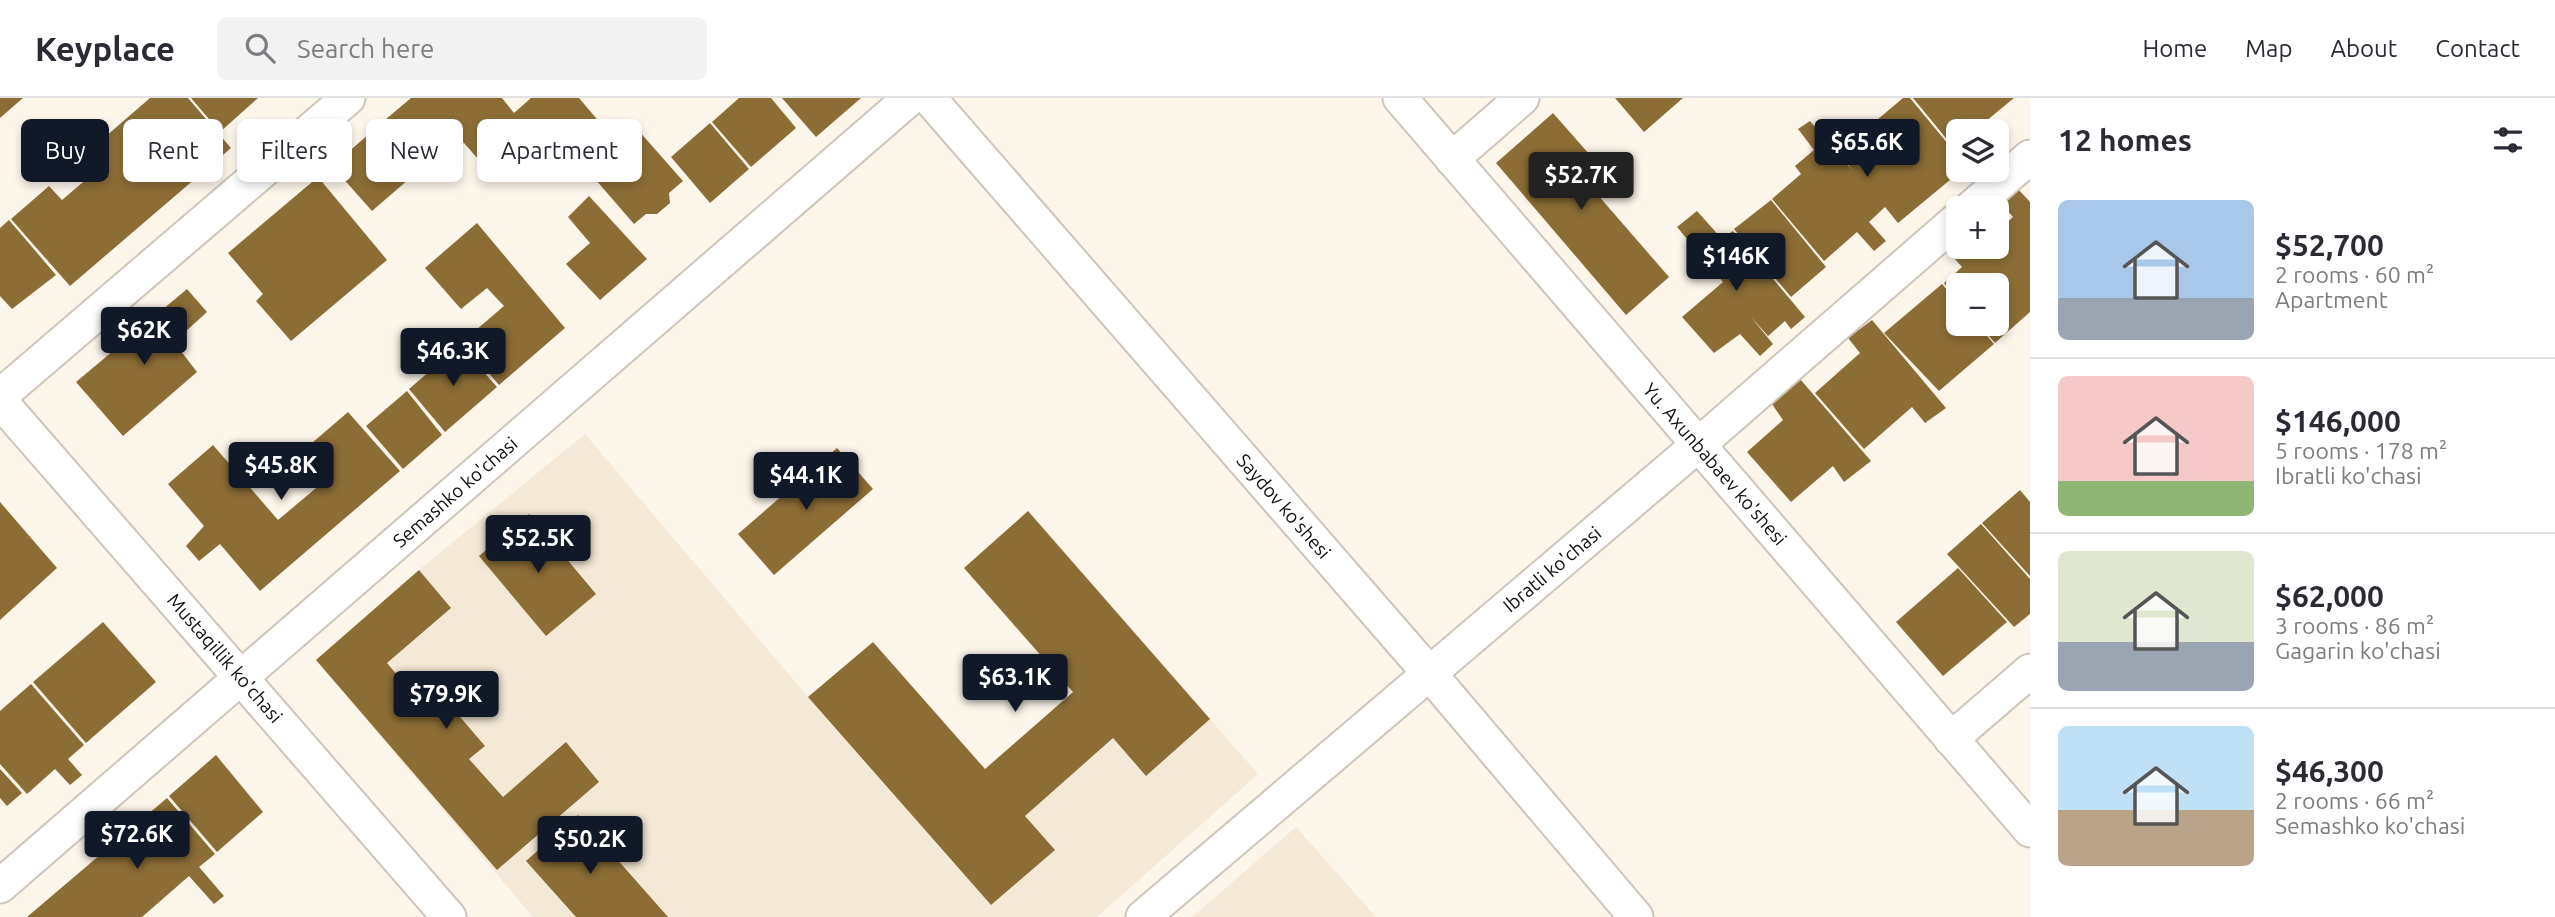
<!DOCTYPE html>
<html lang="en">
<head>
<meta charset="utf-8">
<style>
  :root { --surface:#fff; --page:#f2f2f3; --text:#2b2b33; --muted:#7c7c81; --line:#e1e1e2; --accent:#111827 }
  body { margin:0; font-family:Ubuntu,sans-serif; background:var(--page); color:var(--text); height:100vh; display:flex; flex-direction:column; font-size:26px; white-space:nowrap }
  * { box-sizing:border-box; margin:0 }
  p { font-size:23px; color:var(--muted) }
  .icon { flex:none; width:38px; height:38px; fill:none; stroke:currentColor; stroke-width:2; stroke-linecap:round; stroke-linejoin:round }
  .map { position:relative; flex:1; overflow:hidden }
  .side { display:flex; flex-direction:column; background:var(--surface); width:525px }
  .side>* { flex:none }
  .banner { position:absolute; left:21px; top:21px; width:665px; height:63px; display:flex; gap:14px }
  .tools { position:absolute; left:1946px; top:21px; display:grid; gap:14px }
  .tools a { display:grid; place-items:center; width:63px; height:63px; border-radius:10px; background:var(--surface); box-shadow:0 4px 10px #0003; font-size:35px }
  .price { position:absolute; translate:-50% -60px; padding:0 16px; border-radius:7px; background:var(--accent); color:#fff; font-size:23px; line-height:46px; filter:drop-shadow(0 2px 4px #0008) }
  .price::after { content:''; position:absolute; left:50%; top:42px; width:21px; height:16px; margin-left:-10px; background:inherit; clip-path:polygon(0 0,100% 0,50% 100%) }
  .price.selected { background:#222; color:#fff }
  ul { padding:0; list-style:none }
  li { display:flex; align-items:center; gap:21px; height:175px; padding:0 28px }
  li+li { border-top:2px solid var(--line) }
  li span { display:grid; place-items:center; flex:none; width:196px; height:140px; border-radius:10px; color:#555 }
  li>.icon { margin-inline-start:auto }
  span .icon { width:84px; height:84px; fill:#fffc; stroke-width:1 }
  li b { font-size:30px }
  h2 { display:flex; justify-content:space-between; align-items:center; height:84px; padding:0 28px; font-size:30px }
  .tag { padding:0 24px; border-radius:10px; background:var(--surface); box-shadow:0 4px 10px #0003; font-size:24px; line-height:63px }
  .tag.selected { background:var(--accent); color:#fff }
  header { display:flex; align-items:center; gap:42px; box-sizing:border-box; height:98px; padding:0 35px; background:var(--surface); border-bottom:2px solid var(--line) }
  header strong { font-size:33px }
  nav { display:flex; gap:38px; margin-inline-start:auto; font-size:24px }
  .search { width:490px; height:63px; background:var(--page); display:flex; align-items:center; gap:18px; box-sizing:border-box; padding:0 24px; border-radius:10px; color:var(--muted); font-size:26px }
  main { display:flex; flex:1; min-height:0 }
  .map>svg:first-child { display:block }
  .built { fill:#f4e9d6 }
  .building { fill:#8c6d36 }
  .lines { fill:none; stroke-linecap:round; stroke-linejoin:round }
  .street-casing { stroke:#ccc5ba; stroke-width:37 }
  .street { stroke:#fff; stroke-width:33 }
  .labels { text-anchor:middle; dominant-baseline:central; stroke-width:5; stroke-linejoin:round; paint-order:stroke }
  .street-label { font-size:19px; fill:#100e0a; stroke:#fff }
</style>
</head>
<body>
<header>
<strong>Keyplace</strong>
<div class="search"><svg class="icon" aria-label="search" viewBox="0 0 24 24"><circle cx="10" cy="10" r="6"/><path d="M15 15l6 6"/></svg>Search here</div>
<nav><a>Home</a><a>Map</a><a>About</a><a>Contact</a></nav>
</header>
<main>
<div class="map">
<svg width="2030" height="819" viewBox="0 0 2030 819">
  <rect width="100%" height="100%" fill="#fcf5ea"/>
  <g class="built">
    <polygon points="585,336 808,599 990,807 1055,752 1025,718 1113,640 1146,678 1210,621 1258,676 1097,819 533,819 316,562 419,472"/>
    <polygon points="1296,729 1376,819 1192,819"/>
  </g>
  <g class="building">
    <polygon points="0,0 23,0 0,20"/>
    <polygon points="150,0 188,0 231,50 70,188 11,121 49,88 62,102 103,67 90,52"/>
    <polygon points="191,0 258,0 220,34"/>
    <polygon points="411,0 502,0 514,15 531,0 579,0 607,33 565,69 534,34 493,78 457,37 419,73 379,27"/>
    <polygon points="739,0 771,0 796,30 751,69 712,24"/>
    <polygon points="782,0 861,0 816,39"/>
    <polygon points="1615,0 1683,0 1644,34"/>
    <polygon points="1903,0 1910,0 1958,58 1958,72 1962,72 1898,125 1885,109 1869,124 1886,143 1874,153 1857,134 1824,163 1772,101 1801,76 1795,68 1814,52 1798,31 1810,23 1853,73 1839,54"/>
    <polygon points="1913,0 2014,0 1974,33 1958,33 1958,46 1954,50"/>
    <polygon points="1553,15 1604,73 1590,88 1669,179 1626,217 1496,65"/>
    <polygon points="710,25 749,71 710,105 671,59"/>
    <polygon points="376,30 416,75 372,113 332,68"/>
    <polygon points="638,32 683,83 669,95 670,105 657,116 646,116 634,126 589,74"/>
    <polygon points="318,79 387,162 291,243 256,203 263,196 228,155"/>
    <polygon points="2017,90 2030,104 2030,214 1995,245 1979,226 1997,226 1997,187 1958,187 1958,202 1944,185 1962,169 1945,150 1958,138 1958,149 1997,149 1997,134 2013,119 2000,104"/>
    <polygon points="589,98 647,161 600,202 566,166 590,145 568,119"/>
    <polygon points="1771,102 1826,169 1791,199 1734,131"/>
    <polygon points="1697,113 1722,141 1733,133 1805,219 1791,231 1785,223 1768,238 1751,219 1773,246 1760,258 1740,236 1714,255 1682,219 1723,184 1677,129"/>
    <polygon points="9,122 56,177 12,211 0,198 0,130"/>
    <polygon points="477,125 565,230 499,287 462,244 504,208 487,190 461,211 425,170"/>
    <polygon points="1942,186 1958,205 1958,226 1977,226 1994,246 1939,293 1884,235"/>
    <polygon points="187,191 207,214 174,244 197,274 123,338 76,284"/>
    <polygon points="1872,222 1946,310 1925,325 1912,309 1864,351 1815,295 1860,255 1848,240"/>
    <polygon points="460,247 497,289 445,334 409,291"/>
    <polygon points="1800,281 1871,363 1844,384 1833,368 1791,404 1747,354 1783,322 1772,306"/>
    <polygon points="407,293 442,337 403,371 366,328"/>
    <polygon points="348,314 400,373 260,493 220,446 199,463 186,448 204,428 168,386 213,347 278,422 328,380 305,351"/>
    <polygon points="837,350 873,391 774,477 738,436"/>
    <polygon points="2020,392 2030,404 2030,478 1982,425"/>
    <polygon points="0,404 57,470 0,522"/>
    <polygon points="1028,413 1210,621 1146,678 1113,640 1025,718 1055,752 991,807 808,599 873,544 985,671 1073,594 964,470"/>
    <polygon points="529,416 596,496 546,538 479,458"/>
    <polygon points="1981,426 2030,481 2030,516 2014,529 1947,456"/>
    <polygon points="1958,470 2007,524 1943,578 1896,524"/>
    <polygon points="419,472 451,510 387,565 414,597 430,584 485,648 469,661 503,699 566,644 599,684 497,772 316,562"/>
    <polygon points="103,524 156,584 86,645 33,584"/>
    <polygon points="31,586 84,647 68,661 82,677 70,687 55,671 27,696 0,666 0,613"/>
    <polygon points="216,657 263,714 217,754 169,698"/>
    <polygon points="0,671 22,695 7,708 0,700"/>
    <polygon points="167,700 215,756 199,769 224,798 214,806 189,778 142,819 27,819"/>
    <polygon points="578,717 668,819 576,819 526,763"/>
  </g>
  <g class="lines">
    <defs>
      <g id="street">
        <polyline points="929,0 1429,575 1636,819"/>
        <polyline points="1400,0 2030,732"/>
        <polyline points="1452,61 1522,0"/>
        <polyline points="1971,110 2030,59"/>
        <polyline points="0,298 348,0"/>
        <polyline points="0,303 449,819"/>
        <polyline points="1951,641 2030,573"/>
        <polyline points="0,788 910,0"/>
        <polyline points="1143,819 1698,347 1958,121"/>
      </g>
    </defs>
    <use href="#street" class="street-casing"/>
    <use href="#street" class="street"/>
  </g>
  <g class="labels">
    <g class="street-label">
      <text transform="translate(1715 366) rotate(49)">Yu. Axunbabaev ko'shesi</text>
      <text transform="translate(455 394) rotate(-41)">Semashko ko'chasi</text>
      <text transform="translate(1284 408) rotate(49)">Saydov ko'shesi</text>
      <text transform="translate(1552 471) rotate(-40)">Ibratli ko'chasi</text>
      <text transform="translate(225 560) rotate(49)">Mustaqillik ko'chasi</text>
    </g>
  </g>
</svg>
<div class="tools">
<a><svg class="icon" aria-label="layers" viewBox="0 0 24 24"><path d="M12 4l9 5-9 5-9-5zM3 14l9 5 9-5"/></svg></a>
<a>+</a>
<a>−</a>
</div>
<b class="price" style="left:1867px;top:81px">$65.6K</b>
<b class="price selected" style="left:1581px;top:114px">$52.7K</b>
<b class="price" style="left:1736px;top:195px">$146K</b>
<b class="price" style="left:144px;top:269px">$62K</b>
<b class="price" style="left:453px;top:290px">$46.3K</b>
<b class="price" style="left:281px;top:404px">$45.8K</b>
<b class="price" style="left:806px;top:414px">$44.1K</b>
<b class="price" style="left:538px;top:477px">$52.5K</b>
<b class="price" style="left:1015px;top:616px">$63.1K</b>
<b class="price" style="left:446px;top:633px">$79.9K</b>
<b class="price" style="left:137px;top:773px">$72.6K</b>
<b class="price" style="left:590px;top:778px">$50.2K</b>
<div class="banner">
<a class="tag selected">Buy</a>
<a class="tag">Rent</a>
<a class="tag">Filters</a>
<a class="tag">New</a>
<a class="tag">Apartment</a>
</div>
</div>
<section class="side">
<h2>12 homes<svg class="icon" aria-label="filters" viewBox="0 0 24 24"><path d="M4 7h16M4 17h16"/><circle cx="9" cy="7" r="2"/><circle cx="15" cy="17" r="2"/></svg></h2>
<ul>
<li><span style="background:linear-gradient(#a9c7e8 70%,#9aa5b1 0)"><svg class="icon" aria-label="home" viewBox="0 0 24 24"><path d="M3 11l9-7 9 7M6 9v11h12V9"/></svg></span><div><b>$52,700</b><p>2 rooms · 60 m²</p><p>Apartment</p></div></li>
<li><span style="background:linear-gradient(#f6c9c9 75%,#8fb573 0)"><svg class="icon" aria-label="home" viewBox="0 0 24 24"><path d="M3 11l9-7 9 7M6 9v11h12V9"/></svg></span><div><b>$146,000</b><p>5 rooms · 178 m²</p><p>Ibratli ko'chasi</p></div></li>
<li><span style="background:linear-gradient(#dfe7d0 65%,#9aa5b1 0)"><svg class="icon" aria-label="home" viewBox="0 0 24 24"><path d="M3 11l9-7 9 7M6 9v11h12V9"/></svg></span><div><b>$62,000</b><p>3 rooms · 86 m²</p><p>Gagarin ko'chasi</p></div></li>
<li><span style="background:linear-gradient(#bfe0f5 60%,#b9a48a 0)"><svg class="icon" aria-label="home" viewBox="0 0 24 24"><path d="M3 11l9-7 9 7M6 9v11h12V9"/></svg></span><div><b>$46,300</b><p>2 rooms · 66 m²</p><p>Semashko ko'chasi</p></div></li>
</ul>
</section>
</main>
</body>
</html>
